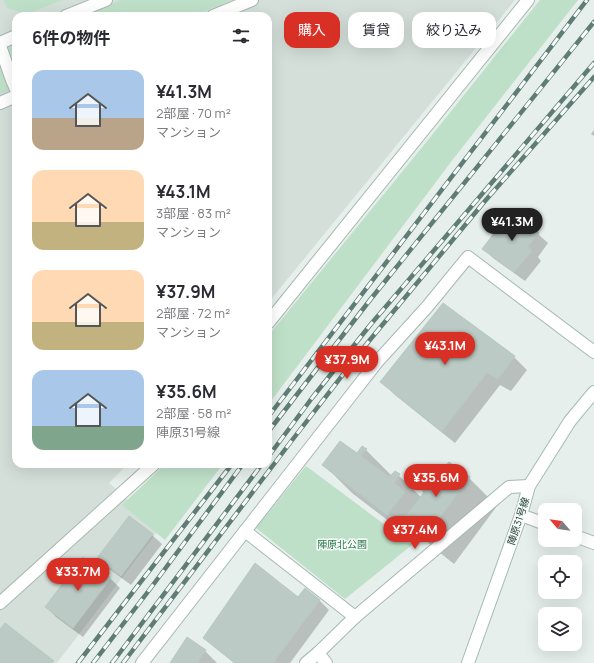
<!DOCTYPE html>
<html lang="ja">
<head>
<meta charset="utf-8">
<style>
  :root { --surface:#fff; --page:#f7f7f7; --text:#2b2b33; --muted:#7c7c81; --accent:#d93025 }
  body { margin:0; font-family:Manrope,"Noto Sans JP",sans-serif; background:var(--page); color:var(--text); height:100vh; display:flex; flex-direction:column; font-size:15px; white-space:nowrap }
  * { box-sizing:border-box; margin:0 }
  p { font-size:13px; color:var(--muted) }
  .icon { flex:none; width:22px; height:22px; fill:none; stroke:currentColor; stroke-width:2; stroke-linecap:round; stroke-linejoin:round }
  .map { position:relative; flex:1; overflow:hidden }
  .side { position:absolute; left:12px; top:12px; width:260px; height:456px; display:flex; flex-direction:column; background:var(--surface); border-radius:12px; box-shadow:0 4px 16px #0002 }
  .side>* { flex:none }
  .guide { position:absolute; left:284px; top:12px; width:250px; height:36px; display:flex; gap:8px }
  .needle { width:26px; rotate:298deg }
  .fabs { position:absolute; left:538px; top:503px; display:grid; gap:8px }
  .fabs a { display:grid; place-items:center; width:44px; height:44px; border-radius:8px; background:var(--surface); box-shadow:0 4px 16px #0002; font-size:20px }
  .price { position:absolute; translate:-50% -34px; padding:0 9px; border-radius:14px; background:var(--accent); color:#fff; font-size:13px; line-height:26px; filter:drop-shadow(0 1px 2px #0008) }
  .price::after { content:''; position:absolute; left:50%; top:24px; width:12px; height:9px; margin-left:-6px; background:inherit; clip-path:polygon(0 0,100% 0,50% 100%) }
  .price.active { background:#222; color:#fff }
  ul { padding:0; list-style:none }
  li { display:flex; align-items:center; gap:12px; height:100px; padding:0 20px }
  li span { display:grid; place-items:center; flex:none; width:112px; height:80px; border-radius:12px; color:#555 }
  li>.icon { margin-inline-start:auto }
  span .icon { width:48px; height:48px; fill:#fffc; stroke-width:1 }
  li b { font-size:17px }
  h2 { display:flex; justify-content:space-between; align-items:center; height:48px; padding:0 20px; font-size:17px }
  .tag { padding:0 14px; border-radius:12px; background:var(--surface); box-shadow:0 4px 16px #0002; font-size:14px; line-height:36px }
  .tag.active { background:var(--accent); color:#fff }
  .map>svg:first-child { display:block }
  .built { fill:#d4dfda }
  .green { fill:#bfe0c8 }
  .shadow { fill:#0003 }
  .building { fill:#bbcac4; stroke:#b8c9c2 }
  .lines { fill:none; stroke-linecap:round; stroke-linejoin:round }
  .street-casing { stroke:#a8b8b2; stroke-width:14 }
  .secondary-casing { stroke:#a4bbb3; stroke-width:14 }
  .street { stroke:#fff; stroke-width:12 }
  .secondary { stroke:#fff; stroke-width:12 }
  .rail-casing { stroke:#5f7d75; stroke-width:4.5 }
  .rail { stroke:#f7fbf9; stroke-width:3; stroke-dasharray:9; stroke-linecap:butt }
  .labels { text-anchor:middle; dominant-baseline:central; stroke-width:3; stroke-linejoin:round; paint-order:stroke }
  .street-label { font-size:10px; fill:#24423a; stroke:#f7fbf9 }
  .park-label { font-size:10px; fill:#2d7a4b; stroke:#f7fbf9 }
</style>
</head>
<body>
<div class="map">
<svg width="594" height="663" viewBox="0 0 594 663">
  <rect width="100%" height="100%" fill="#e6efeb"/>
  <polygon class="built" points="0,0 515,0 268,303 268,16 16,16 16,464 128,464 109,483 160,528 57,663 0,663"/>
  <g class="green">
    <polygon points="4,0 63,0 27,14 7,8"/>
    <polygon points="121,0 232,0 192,16 82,16"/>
    <polygon points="540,0 578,0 454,158 268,405 268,336 428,140"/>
    <polygon points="16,43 16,88 0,94 0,49"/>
    <polygon points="164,464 223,464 165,540 122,505 159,470"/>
    <polygon points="306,466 412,545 345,599 256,528"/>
  </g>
  <g class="shadow">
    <polygon points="594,130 594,136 591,134"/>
    <polygon points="538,234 548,243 538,257 541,261 525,281 493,258 484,248"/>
    <polygon points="444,304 514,357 527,370 511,391 500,385 455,443 395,395 382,382"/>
    <polygon points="366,450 392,476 395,472 421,497 428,485 435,481 439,477 469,478 497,506 454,564 433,547 421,535 416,542 352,493 324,465 357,454"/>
    <polygon points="152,535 162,544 131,585 108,568 98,558"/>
    <polygon points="110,578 120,588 83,637 56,617 46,607"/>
    <polygon points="298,598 319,600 329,610 290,663 234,663 214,647 204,637"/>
    <polygon points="205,651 217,663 171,663"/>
  </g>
  <g class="building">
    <polygon points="512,210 539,233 528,246 532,251 514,272 482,249"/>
    <polygon points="443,303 515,356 498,379 487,373 442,431 380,382"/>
    <polygon points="340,441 357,453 362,446 367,449 361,456 389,477 395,471 400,474 394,483 405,492 387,515 322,465"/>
    <polygon points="449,462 470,477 425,537 404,519 424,492 415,484 420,478 428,484 434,481 427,475 431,470 438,475"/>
    <polygon points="129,516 153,534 121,576 97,558"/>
    <polygon points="83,557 111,578 73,628 45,607"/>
    <polygon points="255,563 298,597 305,588 320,600 273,663 236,663 203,638"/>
    <polygon points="5,623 54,661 52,663 0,663 0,629"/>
    <polygon points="187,637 206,650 197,663 170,663"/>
  </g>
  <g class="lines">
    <defs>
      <g id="street">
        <polyline points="66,16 106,0"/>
        <polyline points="213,16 252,0"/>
        <polyline points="0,43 16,36"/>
        <polyline points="0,46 12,80 16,89"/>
        <polyline points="0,103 16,96"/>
        <polyline points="268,323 528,0"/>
        <polyline points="521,515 545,524"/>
        <polyline points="245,531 355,617"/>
        <polyline points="575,536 594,543"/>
        <polyline points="0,603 154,464"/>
        <polyline points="318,653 326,663"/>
        <polyline points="142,663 377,362 427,307 468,257 594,352"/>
        <polyline points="306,663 318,653 355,617 509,487 529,486"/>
      </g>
      <polyline id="secondary" points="468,663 521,515 529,486 570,421 594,392"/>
    </defs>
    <use href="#street" class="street-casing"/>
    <use href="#secondary" class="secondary-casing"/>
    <use href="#street" class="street"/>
    <use href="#secondary" class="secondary"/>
    <defs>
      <g id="rail">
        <polyline points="268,417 587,0"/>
        <polyline points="268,432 370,300 594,22"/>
        <polyline points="268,457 312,398 371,324 594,63"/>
        <polyline points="78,663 232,464"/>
        <polyline points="93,663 147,593 243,464"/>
        <polyline points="112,663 262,464"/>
        <polyline points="123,663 293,439 369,341 485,201 594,77"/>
      </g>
    </defs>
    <use href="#rail" class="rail-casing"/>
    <use href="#rail" class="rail"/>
  </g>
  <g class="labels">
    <g class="street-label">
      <text transform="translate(518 521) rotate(-72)">陣原31号線</text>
    </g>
    <g class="park-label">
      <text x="342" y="544">陣原北公園</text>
    </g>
  </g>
</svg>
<div class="fabs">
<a><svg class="needle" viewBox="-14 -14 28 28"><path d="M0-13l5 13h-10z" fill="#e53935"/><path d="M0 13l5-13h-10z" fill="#7c7c81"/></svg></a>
<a><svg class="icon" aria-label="locate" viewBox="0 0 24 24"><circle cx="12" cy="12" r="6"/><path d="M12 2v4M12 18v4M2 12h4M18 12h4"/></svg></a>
<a><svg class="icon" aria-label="layers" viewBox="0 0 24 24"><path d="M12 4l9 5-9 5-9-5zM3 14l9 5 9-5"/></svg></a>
</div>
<b class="price active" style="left:512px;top:242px">¥41.3M</b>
<b class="price" style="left:445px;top:366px">¥43.1M</b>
<b class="price" style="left:347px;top:380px">¥37.9M</b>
<b class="price" style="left:436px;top:498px">¥35.6M</b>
<b class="price" style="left:415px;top:550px">¥37.4M</b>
<b class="price" style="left:78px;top:592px">¥33.7M</b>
<div class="guide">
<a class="tag active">購入</a>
<a class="tag">賃貸</a>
<a class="tag">絞り込み</a>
</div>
<section class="side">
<h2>6件の物件<svg class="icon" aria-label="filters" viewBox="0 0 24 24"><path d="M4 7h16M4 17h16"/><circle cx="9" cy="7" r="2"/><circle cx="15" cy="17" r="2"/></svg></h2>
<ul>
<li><span style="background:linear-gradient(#a9c7e8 60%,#b9a48a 0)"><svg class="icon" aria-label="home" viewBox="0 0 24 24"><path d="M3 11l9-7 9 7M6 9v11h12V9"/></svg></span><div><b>¥41.3M</b><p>2部屋 · 70 m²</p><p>マンション</p></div></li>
<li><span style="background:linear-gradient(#ffd9b3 65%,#c2b280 0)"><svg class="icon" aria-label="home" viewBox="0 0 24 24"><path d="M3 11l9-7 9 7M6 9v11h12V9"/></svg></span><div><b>¥43.1M</b><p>3部屋 · 83 m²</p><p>マンション</p></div></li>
<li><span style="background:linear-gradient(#ffd9b3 65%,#c2b280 0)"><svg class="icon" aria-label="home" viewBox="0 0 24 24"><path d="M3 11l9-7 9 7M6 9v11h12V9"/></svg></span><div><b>¥37.9M</b><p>2部屋 · 72 m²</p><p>マンション</p></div></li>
<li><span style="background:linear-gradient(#a9c7e8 70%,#7fa58c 0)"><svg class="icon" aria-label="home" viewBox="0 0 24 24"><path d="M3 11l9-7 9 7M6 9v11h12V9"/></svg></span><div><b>¥35.6M</b><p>2部屋 · 58 m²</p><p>陣原31号線</p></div></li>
</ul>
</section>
</div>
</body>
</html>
